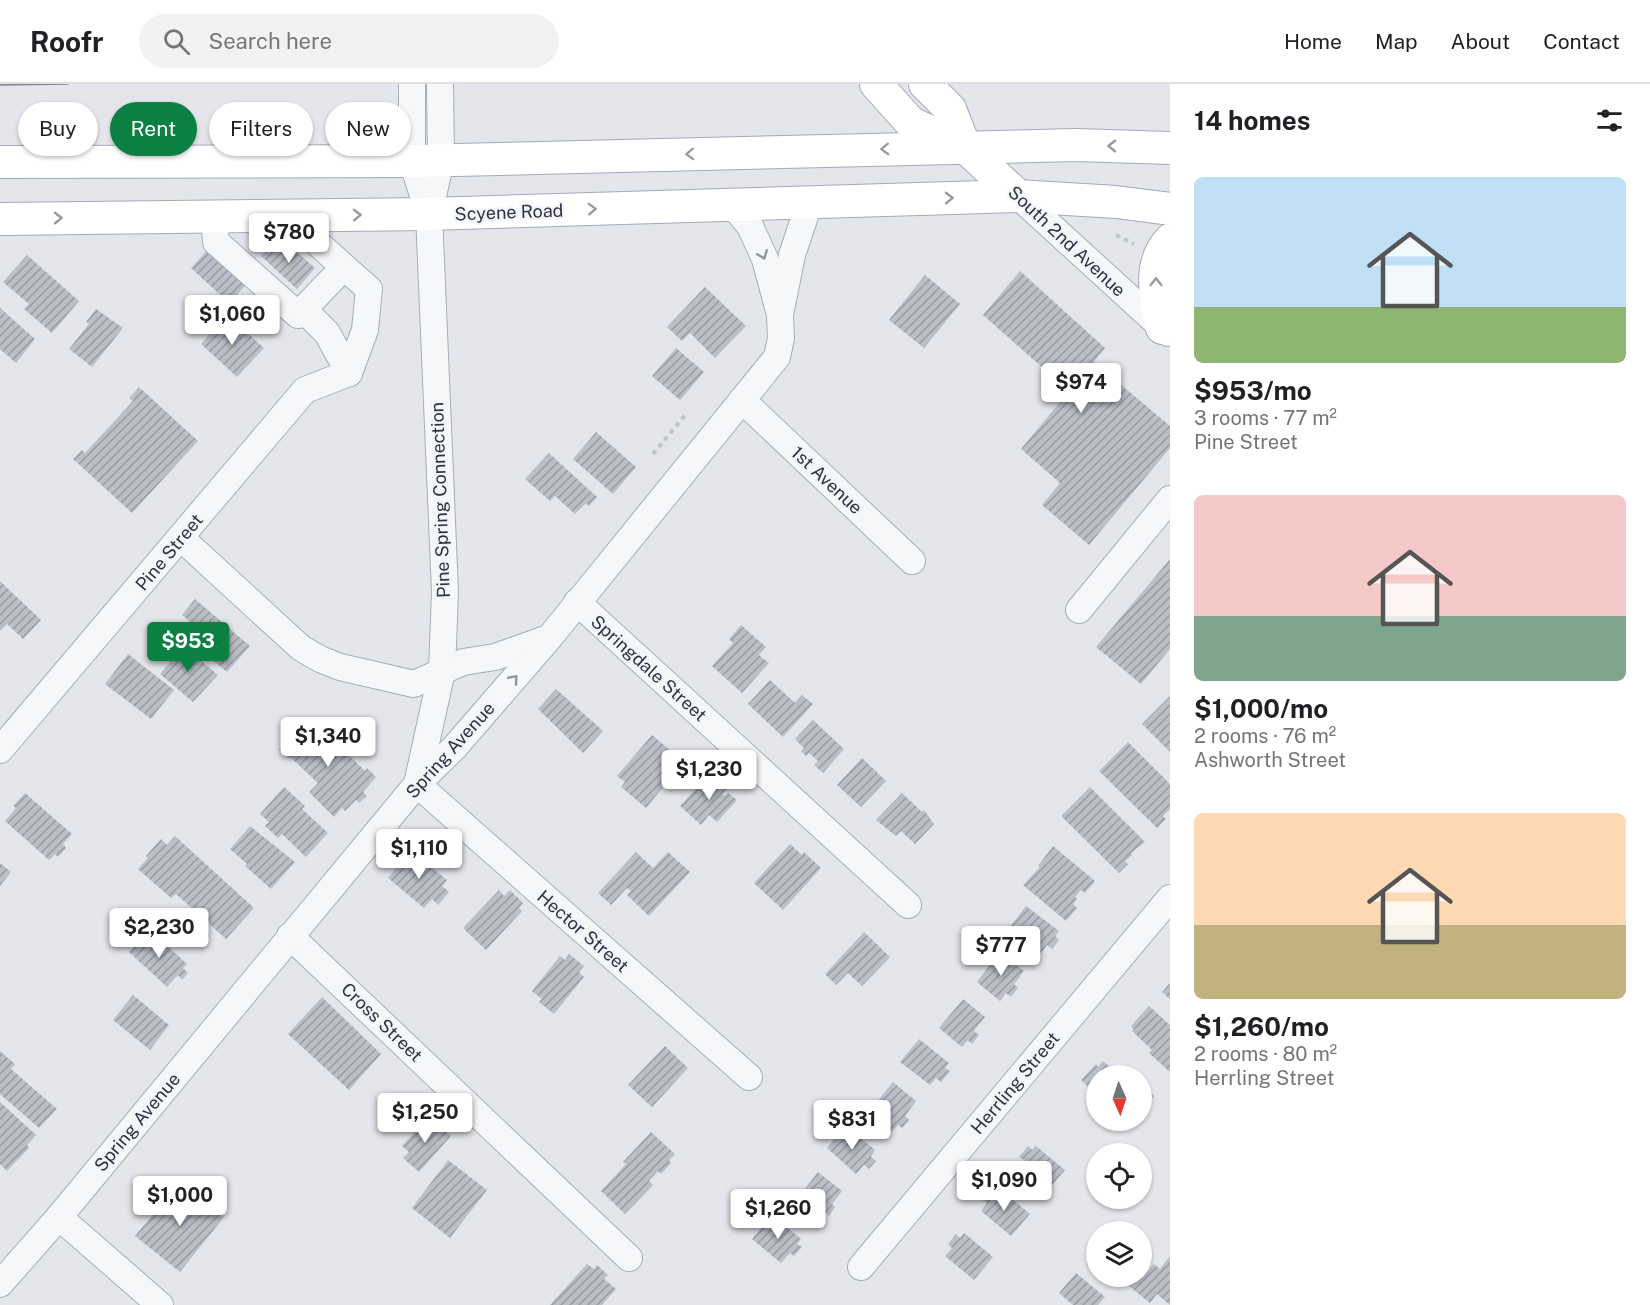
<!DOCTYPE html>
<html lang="en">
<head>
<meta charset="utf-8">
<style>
  :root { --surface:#fff; --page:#f2f2f2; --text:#202124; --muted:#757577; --line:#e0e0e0; --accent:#0b8043 }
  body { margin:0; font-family:"Public Sans",sans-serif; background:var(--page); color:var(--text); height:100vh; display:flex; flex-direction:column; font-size:22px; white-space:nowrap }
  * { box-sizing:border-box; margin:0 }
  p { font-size:20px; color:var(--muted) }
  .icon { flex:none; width:33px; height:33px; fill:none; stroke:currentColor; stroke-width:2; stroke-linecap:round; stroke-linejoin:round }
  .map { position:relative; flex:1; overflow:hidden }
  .panel { display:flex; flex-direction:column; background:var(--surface); width:480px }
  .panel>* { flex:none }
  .hud { position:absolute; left:18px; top:18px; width:570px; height:54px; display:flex; gap:12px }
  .needle { width:39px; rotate:177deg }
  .buttons { position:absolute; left:1086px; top:981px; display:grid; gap:12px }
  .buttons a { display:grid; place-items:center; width:66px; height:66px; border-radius:50%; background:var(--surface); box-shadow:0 2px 4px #0004; font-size:30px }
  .price { position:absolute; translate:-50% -51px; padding:0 14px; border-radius:6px; background:#fff; color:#222; font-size:20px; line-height:39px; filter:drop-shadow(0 2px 3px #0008) }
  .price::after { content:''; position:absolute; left:50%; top:36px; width:18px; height:14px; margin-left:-9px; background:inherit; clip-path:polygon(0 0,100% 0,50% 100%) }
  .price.active { background:var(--accent); color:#fff }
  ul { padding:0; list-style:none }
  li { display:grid; align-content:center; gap:12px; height:318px; padding:0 24px }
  li span { display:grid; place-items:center; height:186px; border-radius:9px; color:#555 }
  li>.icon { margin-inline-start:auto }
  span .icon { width:108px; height:108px; fill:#fffc; stroke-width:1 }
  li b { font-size:26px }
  h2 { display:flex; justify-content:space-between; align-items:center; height:72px; padding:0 24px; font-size:26px }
  .tag { padding:0 21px; border-radius:27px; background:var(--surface); box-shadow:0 2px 4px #0004; font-size:21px; line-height:54px }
  .tag.active { background:var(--accent); color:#fff }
  header { display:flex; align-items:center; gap:36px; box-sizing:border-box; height:84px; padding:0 30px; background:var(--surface); border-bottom:2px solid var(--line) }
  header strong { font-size:28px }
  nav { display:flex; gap:33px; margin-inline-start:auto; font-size:21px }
  .search { width:420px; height:54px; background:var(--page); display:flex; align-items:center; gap:15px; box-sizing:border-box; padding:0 21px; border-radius:33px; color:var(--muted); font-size:22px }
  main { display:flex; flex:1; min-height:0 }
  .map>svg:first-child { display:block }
  .building { fill:url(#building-hatch) }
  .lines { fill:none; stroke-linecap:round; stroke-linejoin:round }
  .minor-casing { stroke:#a9adb5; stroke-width:28 }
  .major-casing { stroke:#a3aab6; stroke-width:34 }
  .path { stroke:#c1c4ca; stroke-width:4; stroke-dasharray:4.5 4.5; stroke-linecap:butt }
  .minor { stroke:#f6f7f9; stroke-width:26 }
  .major { stroke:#fff; stroke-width:32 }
  .tram { stroke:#7e8594; stroke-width:1.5 }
  .oneway { stroke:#9699a1 }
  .oneway2 { stroke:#91959e }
  .labels { text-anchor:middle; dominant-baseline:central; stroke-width:4.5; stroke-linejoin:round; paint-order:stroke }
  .street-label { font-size:18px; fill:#2c3343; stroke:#f3f5f8 }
</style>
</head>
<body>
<header>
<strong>Roofr</strong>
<div class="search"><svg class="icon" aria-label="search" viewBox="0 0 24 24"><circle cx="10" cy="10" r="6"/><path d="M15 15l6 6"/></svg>Search here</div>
<nav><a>Home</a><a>Map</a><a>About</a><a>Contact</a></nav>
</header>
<main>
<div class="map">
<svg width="1170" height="1221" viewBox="0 0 1170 1221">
  <defs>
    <pattern id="building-hatch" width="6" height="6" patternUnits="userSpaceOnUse" patternTransform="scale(1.5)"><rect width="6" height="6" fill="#bbbfc8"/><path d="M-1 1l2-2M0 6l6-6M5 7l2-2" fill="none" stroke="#989ca4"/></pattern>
  </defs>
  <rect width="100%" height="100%" fill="#e4e6eb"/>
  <g class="building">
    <polygon points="290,162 315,184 297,205 261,172 270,163"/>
    <polygon points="209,164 248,199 229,219 191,184"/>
    <polygon points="27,171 79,217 52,249 24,225 29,220 3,198"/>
    <polygon points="1020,187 1105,264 1094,278 1170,342 1170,364 1089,461 1042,421 1060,399 1021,365 1069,307 983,231"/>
    <polygon points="925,191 960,220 924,264 889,236"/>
    <polygon points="705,203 746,242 715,274 690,249 682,257 667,243"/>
    <polygon points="0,224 35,255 16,279 0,265"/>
    <polygon points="96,225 123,244 92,283 69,265 89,240 86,238"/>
    <polygon points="227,231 264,264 237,293 201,260"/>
    <polygon points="676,264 704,288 680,316 652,292"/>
    <polygon points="139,303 198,357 132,429 73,375 82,366 85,369 133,317 129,314"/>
    <polygon points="596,348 636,383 613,410 573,375"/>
    <polygon points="549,369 597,413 589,422 586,419 575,430 555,412 550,417 525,395"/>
    <polygon points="1170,475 1170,565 1141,600 1096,563"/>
    <polygon points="0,497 41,536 23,555 7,540 0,547"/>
    <polygon points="195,515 250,562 227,588 190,557 200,546 182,531"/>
    <polygon points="741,541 766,563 759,571 769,579 742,609 712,582 733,559 729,555"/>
    <polygon points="179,558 218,591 193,618 160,590 172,576 168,572"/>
    <polygon points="128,570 174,606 151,635 105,600"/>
    <polygon points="770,596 795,619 802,611 813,620 783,653 748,620"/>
    <polygon points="556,605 603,647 583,669 538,625"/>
    <polygon points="1170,612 1170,668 1142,640"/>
    <polygon points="310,634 365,687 367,684 376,693 363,708 367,712 359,719 356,716 345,727 342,724 334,733 309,708 318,699 290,673 288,674 279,666"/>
    <polygon points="813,636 844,665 823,689 814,681 818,677 809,669 806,672 801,667 804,664 795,655"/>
    <polygon points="652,651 684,678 646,724 621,703 625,698 617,692"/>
    <polygon points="1128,658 1170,700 1170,725 1163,732 1166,735 1157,744 1099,687"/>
    <polygon points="862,674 886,697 861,723 837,701"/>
    <polygon points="712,690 728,704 722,710 725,712 728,709 737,716 717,738 709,731 701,741 680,722 705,695 707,697"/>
    <polygon points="284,703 305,722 302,725 328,749 306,773 282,750 278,754 265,742 269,738 260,730"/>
    <polygon points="1090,703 1145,758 1131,769 1132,771 1125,777 1128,780 1119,789 1061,732"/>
    <polygon points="25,709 72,750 63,760 66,764 58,773 55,770 49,776 5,737 16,724 13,722"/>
    <polygon points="902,709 922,728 924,726 934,740 915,760 901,747 896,752 876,736"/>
    <polygon points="250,742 295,778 271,805 245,782 247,780 230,765"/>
    <polygon points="175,752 254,824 226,855 176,810 171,814 138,785 148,774 146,772 161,755 167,761"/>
    <polygon points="790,760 802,771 804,768 821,784 783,826 754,799"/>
    <polygon points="1053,762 1095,797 1085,809 1081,806 1075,813 1077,815 1073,820 1077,824 1066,837 1023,801 1040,783 1038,782"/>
    <polygon points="411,766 447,796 442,802 449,808 438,821 432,815 424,824 388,794"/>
    <polygon points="636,768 653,784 668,768 690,788 649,832 627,811 631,807 627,804 611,821 598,809"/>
    <polygon points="0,779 11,788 0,802"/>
    <polygon points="499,806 504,812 510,806 523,819 519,824 522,827 486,866 463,844"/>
    <polygon points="1026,822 1059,847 1055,852 1059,856 1052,865 1047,861 1040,870 1008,845"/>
    <polygon points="150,846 187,880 183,884 188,889 182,896 178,891 167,903 129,868"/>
    <polygon points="864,848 890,873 862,902 848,889 836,901 825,890"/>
    <polygon points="1000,868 1024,887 1014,900 1018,904 1011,913 1006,909 1000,917 977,898"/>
    <polygon points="569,870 584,882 579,888 584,893 554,930 539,918 542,915 532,907 560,872 565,876"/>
    <polygon points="1170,899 1170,915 1162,908"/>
    <polygon points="133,911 169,941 150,966 113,936"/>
    <polygon points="322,913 381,970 349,1006 288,950"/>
    <polygon points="963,915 985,933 974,947 979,951 972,960 968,956 962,963 939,944"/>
    <polygon points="1149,922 1170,941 1170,988 1149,969 1152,966 1132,947 1134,946 1131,942"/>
    <polygon points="919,955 949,979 945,984 950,987 941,998 936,994 930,1001 900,978"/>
    <polygon points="665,962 688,984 652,1023 628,1001"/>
    <polygon points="0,967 15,980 11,985 57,1025 39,1044 0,1010"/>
    <polygon points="1103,977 1120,992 1096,992 1096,1010 1081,996 1096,980 1098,983"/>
    <polygon points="893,998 916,1017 905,1032 909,1036 902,1044 898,1041 892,1048 868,1029"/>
    <polygon points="1142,1001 1154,1012 1142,1027"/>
    <polygon points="0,1018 36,1051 27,1061 29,1064 7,1087 0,1080"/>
    <polygon points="429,1033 451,1052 419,1088 403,1074 409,1068 402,1062"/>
    <polygon points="846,1042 875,1066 871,1073 876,1077 869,1085 864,1081 856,1090 827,1064"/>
    <polygon points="651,1048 675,1070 669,1076 671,1079 661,1090 658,1087 649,1097 653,1101 625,1130 601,1107 626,1080 623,1078"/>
    <polygon points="1028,1062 1032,1066 1036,1062 1065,1086 1046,1108 1017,1084 1024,1076 1019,1073"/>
    <polygon points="448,1076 487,1106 450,1154 412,1124"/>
    <polygon points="818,1088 842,1107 832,1120 835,1123 829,1132 825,1128 820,1135 796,1116"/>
    <polygon points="180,1098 224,1133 180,1188 135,1152"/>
    <polygon points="1000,1105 1030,1130 1011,1152 981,1127 987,1119 983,1116 991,1106 995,1110"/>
    <polygon points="772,1131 801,1155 797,1160 802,1163 794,1172 790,1169 781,1179 752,1155"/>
    <polygon points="964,1149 993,1173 974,1196 945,1172 952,1164 948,1160 956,1150 960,1154"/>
    <polygon points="1170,1172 1170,1221 1157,1210 1150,1219 1129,1202 1137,1192 1143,1193 1154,1180 1160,1185"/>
    <polygon points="587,1180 594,1185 597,1181 608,1191 604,1195 616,1205 602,1221 550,1221"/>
    <polygon points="1076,1189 1105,1213 1098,1221 1073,1221 1059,1209"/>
  </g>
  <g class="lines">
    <defs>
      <g id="minor">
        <polyline points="412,0 412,77 429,130"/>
        <polyline points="1018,112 1168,249"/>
        <polyline points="733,122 750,142 765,175 779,227"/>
        <polyline points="214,132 216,158 298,231 344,183 314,156 313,131"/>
        <polyline points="344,183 369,205 365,246 349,289"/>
        <polyline points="303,225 327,249 349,289"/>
        <polyline points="742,316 912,477"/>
        <polyline points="181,454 301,564 320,575 340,583 414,600 463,578 495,573 546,555"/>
        <polyline points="577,518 908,821"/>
        <polyline points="1079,526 1170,415"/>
        <polyline points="0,666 305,306 349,289"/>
        <polyline points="417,700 442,587 445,508 429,130 441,76 440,0"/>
        <polyline points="417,700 749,993"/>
        <polyline points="290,852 629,1174"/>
        <polyline points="59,1133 160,1221"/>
        <polyline points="861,1183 1170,814"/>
        <polyline points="0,1200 59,1133 417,700 454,664 550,553 777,273 781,254 780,231 792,171 810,117"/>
      </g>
      <g id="major">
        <polyline points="876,0 911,39 965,63 1018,112"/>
        <polyline points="925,0 950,25 965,63"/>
        <polyline points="0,78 412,77 1076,61 1170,64"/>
        <polyline points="0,135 429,130 1018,112 1116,118 1170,125"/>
        <path d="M 1162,244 C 1156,215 1147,180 1170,156"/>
      </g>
    </defs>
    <use href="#minor" class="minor-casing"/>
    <use href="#major" class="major-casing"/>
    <g class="path">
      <polyline points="1116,151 1134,160"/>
      <polyline points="653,370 687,329"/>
    </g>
    <use href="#minor" class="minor"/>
    <use href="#major" class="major"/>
    <polyline class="tram" points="0,1 68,0"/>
  </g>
  <defs><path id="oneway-chevron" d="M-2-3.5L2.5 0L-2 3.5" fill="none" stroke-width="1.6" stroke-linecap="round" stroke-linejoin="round" transform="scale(1.5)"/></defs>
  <g class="oneway">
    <use href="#oneway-chevron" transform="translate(1112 62) rotate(-179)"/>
    <use href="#oneway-chevron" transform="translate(885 65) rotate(178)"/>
    <use href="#oneway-chevron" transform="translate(690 70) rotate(178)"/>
    <use href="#oneway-chevron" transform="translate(949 114) rotate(-1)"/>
    <use href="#oneway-chevron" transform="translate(592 125) rotate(-2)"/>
    <use href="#oneway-chevron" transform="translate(357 131) rotate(-1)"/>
    <use href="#oneway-chevron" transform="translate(58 134) rotate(-1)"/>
    <use href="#oneway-chevron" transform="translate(1156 198) rotate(-90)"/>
  </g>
  <g class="oneway2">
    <use href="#oneway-chevron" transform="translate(763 171) rotate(68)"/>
    <use href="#oneway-chevron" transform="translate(514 595) rotate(-49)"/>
  </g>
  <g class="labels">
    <g class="street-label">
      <text transform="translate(509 128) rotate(-2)">Scyene Road</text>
      <text transform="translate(1067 157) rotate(43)">South 2nd Avenue</text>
      <text transform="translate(827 396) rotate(43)">1st Avenue</text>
      <text transform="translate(440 416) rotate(-92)">Pine Spring Connection</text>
      <text transform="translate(169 468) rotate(-50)">Pine Street</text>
      <text transform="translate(649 584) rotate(42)">Springdale Street</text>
      <text transform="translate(450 666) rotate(-48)">Spring Avenue</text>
      <text transform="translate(583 847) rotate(41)">Hector Street</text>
      <text transform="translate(382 938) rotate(44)">Cross Street</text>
      <text transform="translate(1015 999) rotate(-50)">Herrling Street</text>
      <text transform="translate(137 1038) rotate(-50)">Spring Avenue</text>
    </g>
  </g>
</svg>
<div class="buttons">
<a><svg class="needle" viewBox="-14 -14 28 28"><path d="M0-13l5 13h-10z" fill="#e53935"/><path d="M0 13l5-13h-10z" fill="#757577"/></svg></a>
<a><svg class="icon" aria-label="locate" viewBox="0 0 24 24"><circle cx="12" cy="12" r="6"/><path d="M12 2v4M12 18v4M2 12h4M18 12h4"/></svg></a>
<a><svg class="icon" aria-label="layers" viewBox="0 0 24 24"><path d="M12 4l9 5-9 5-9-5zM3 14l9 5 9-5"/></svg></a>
</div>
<b class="price" style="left:289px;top:180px">$780</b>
<b class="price" style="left:232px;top:262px">$1,060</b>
<b class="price" style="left:1081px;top:330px">$974</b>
<b class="price active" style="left:188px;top:589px">$953</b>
<b class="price" style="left:328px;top:684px">$1,340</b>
<b class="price" style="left:709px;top:717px">$1,230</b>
<b class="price" style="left:419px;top:796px">$1,110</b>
<b class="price" style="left:159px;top:875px">$2,230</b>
<b class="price" style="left:1001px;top:893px">$777</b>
<b class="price" style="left:425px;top:1060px">$1,250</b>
<b class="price" style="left:852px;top:1067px">$831</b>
<b class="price" style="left:1004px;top:1128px">$1,090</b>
<b class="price" style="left:180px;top:1143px">$1,000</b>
<b class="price" style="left:778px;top:1156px">$1,260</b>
<div class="hud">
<a class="tag">Buy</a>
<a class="tag active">Rent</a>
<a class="tag">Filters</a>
<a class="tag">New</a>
</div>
</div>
<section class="panel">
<h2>14 homes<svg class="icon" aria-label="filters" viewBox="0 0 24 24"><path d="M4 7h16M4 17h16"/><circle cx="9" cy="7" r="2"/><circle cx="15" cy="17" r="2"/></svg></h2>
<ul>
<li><span style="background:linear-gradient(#bfe0f5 70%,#8fb573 0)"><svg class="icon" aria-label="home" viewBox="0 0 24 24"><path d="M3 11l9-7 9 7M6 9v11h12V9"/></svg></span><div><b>$953/mo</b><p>3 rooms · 77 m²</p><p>Pine Street</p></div></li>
<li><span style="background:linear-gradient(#f6c9c9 65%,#7fa58c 0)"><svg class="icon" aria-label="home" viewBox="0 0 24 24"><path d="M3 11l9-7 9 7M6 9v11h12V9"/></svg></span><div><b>$1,000/mo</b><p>2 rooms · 76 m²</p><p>Ashworth Street</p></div></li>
<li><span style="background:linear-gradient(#ffd9b3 60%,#c2b280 0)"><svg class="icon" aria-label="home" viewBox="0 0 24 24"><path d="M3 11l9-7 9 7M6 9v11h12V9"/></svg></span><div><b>$1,260/mo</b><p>2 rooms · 80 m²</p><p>Herrling Street</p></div></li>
</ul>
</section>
</main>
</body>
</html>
